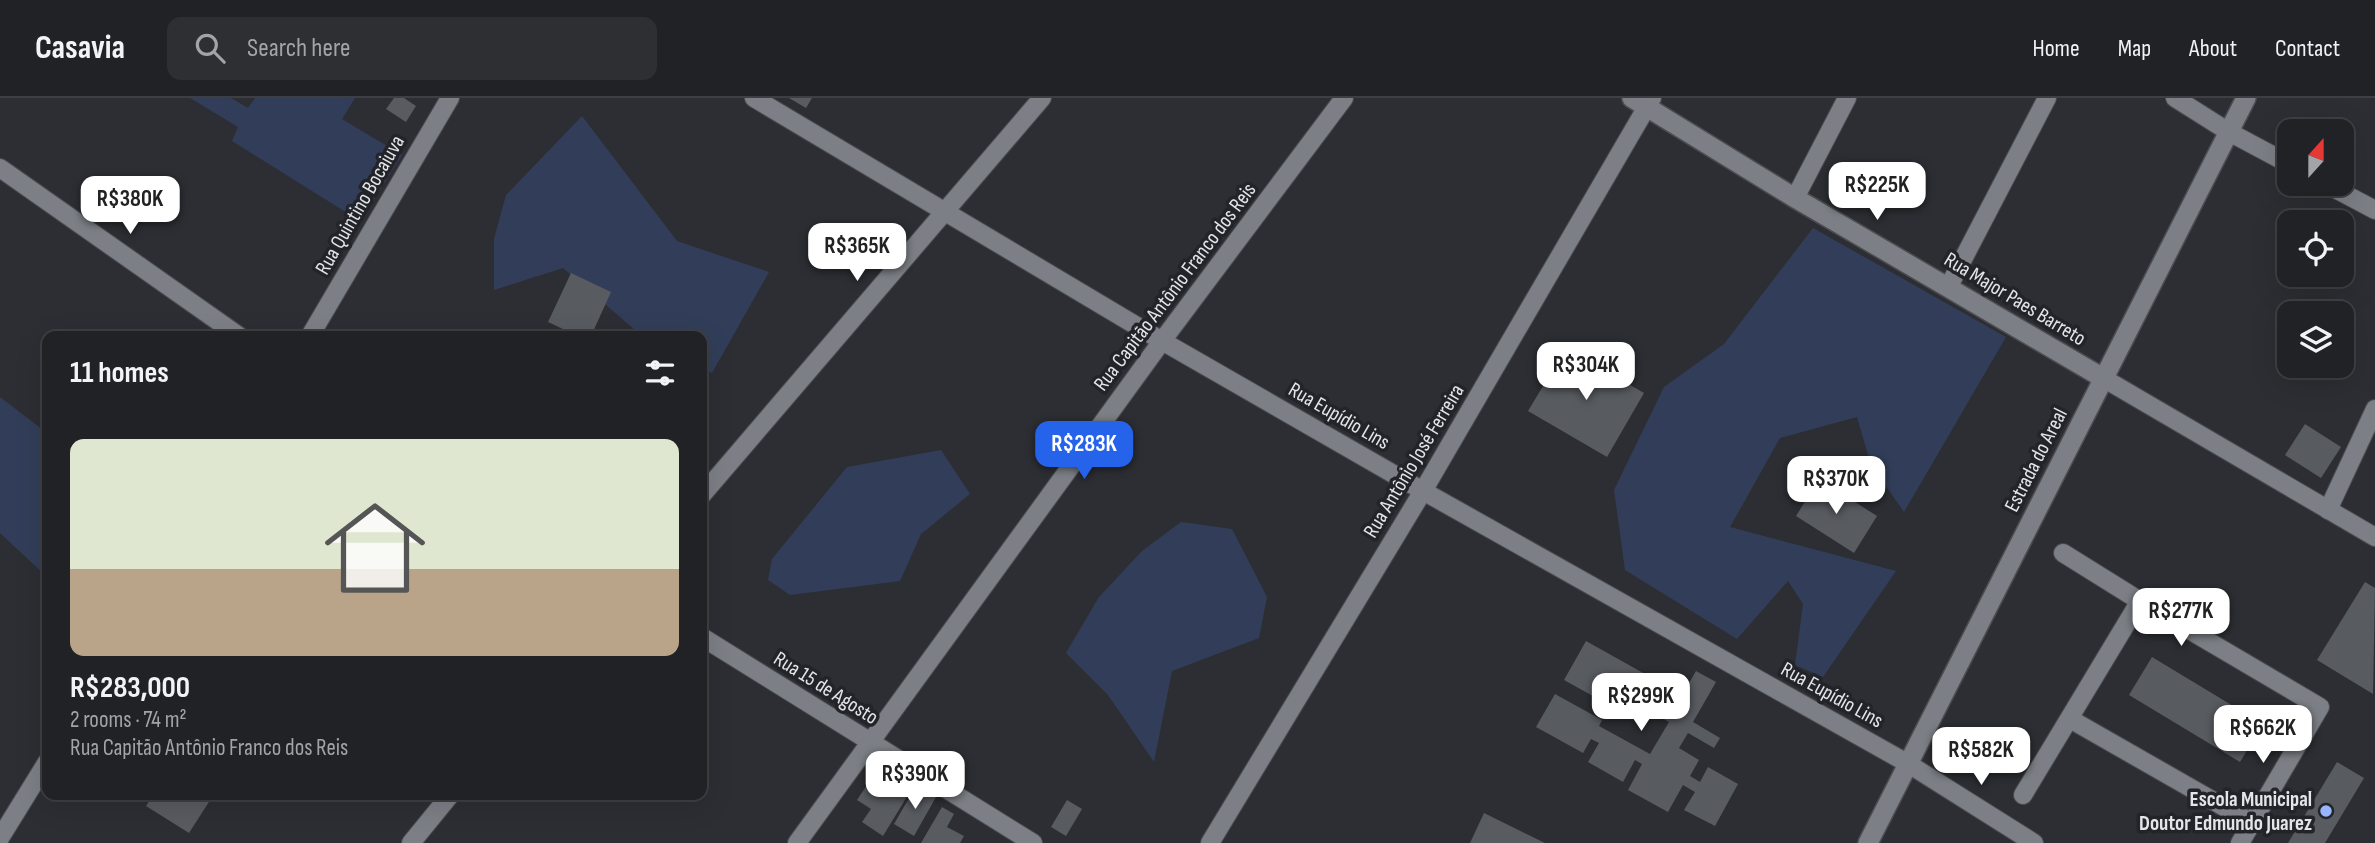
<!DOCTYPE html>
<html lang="en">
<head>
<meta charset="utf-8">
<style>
  :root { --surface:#212226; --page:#2d2f32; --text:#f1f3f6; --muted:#a2a4a7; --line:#3e3f43; --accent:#2563eb }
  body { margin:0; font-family:"Sofia Sans Condensed",sans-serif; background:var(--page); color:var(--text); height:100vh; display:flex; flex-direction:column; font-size:26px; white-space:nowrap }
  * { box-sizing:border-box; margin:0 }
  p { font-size:23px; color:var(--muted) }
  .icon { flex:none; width:38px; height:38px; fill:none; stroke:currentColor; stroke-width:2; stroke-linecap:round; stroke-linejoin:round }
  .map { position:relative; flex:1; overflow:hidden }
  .details { position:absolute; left:42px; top:233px; width:665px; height:469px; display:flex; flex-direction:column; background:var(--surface); border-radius:14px; box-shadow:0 7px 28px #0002,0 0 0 2px var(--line) }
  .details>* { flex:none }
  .needle { width:46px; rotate:21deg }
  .controls { position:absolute; left:2277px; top:21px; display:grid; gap:14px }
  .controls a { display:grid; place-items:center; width:77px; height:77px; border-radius:14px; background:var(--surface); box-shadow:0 7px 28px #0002,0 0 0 2px var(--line); font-size:35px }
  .price { position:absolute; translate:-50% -60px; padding:0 16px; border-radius:14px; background:#fff; color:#222; font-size:23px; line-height:46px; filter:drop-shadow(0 2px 4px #0008) }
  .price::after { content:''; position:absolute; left:50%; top:42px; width:21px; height:16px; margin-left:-10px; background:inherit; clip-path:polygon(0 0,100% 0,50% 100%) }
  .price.current { background:var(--accent); color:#fff }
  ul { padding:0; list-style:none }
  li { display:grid; align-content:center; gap:14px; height:371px; padding:0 28px }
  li+li { border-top:2px solid var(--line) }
  li span { display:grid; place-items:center; height:217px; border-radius:14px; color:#555 }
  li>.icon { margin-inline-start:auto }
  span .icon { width:126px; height:126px; fill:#fffc; stroke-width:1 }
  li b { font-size:30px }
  h2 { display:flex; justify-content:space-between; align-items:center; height:84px; padding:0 28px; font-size:30px }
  header { display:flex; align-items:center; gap:42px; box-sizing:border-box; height:98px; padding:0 35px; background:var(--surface); border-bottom:2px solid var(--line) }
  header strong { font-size:33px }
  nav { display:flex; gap:38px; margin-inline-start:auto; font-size:24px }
  .search { width:490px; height:63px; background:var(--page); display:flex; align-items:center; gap:18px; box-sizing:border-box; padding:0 24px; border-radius:14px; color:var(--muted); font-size:26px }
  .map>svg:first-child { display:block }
  .green { fill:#323e59 }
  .building { fill:#585b60 }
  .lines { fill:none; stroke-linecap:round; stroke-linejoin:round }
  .minor-casing { stroke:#4a4c50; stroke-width:20 }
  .tertiary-casing { stroke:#4a4c50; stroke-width:22 }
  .minor { stroke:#7c7f85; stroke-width:18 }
  .tertiary { stroke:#7c7f85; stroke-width:19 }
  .poi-dot { fill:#97b6fd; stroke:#222429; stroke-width:2.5 }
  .labels { text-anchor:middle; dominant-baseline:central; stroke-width:7; stroke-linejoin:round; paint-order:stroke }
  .street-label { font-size:21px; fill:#e3e5e8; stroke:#222429 }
  .poi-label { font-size:21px; font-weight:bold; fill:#e3e5e8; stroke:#222429; text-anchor:end }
</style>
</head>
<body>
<header>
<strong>Casavia</strong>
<div class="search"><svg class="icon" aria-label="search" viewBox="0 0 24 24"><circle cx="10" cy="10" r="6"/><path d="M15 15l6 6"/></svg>Search here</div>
<nav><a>Home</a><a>Map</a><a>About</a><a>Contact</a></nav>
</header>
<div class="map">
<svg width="2375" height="745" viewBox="0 0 2375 745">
  <rect width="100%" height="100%" fill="#2c2e33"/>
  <g class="green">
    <polygon points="190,0 231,0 248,10 255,0 355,0 342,21 402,57 360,123 232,43 238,29"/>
    <polygon points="582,18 677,143 769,174 712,275 702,270 702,238 642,238 563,170 494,192 494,141 506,97"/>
    <polygon points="1813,130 2006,239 1904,414 1871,367 1857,319 1780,340 1730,429 1896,473 1823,579 1795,567 1803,506 1788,483 1737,541 1625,472 1614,392 1664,289 1724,246"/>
    <polygon points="0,299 47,335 46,478 0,435"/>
    <polygon points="941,352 970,396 921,436 900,483 790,497 768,482 772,461 847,369"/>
    <polygon points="1181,424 1232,431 1267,499 1259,540 1172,573 1154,664 1108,597 1066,555 1099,499 1142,453"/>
  </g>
  <g class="building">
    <polygon points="394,0 404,0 416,8 406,24 386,11"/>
    <polygon points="789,0 812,0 806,10"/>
    <polygon points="571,175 611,194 591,238 578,238 548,224"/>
    <polygon points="1566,250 1644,295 1607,359 1528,313"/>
    <polygon points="2305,326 2341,349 2321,380 2285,357"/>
    <polygon points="1819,381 1877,418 1854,455 1796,418"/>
    <polygon points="2365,484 2375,490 2373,596 2317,562"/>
    <polygon points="1586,543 1670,590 1661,606 1673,613 1696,573 1716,584 1693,624 1720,640 1714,650 1688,635 1679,650 1699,662 1690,678 1700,684 1708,669 1738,686 1715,728 1684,712 1695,694 1683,687 1668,714 1628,692 1642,666 1635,662 1623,684 1588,664 1599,645 1591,641 1583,655 1536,629 1555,596 1602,622 1599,628 1650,656 1669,624 1652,614 1645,627 1564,582"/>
    <polygon points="2152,559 2263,626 2240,664 2129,597"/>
    <polygon points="2337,664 2364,680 2325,745 2288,745"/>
    <polygon points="875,675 908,697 883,738 862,724 871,711 857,702"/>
    <polygon points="916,688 936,699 914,738 894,726"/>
    <polygon points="154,696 214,696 189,735 146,708"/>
    <polygon points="1067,702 1082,711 1066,738 1051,729"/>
    <polygon points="942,709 954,716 947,729 964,738 960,745 921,745"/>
    <polygon points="1484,715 1545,745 1470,745"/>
  </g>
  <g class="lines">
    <defs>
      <g id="minor">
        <polyline points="754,0 1162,243 1423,393 1907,665 2034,745"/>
        <polyline points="2175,0 2229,34 2289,66"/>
        <polyline points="0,70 239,238"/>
        <polyline points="2326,86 2375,112"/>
        <polyline points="1795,100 1847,0"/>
        <polyline points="1949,188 2047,0"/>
        <polyline points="310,238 450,0"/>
        <polyline points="2103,280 2375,439"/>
        <polyline points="702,397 1042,0"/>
        <polyline points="2328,412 2375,311"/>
        <polyline points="2063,455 2140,503 2320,609 2240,745"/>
        <polyline points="702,539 1033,745"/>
        <polyline points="2070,621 2252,725"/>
        <polyline points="2023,697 2140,503"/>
        <polyline points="0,740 47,664"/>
        <polyline points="411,745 451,696"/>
        <polyline points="797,745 1162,243 1344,0"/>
        <polyline points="1210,745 1423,393 1652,0"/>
      </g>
      <g id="tertiary">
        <polyline points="1632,0 1795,100 2103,280"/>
        <polyline points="1868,745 2246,0"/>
      </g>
    </defs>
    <use href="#minor" class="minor-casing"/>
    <use href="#tertiary" class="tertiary-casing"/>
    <use href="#minor" class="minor"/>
    <use href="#tertiary" class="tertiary"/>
  </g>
  <circle class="poi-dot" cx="2326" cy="713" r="7"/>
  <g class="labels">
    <g class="street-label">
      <text transform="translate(360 107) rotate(-60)">Rua Quintino Bocaiuva</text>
      <text transform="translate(1175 189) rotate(-53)">Rua Capitão Antônio Franco dos Reis</text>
      <text transform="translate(2015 201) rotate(31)">Rua Major Paes Barreto</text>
      <text transform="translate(1339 318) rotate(30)">Rua Eupídio Lins</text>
      <text transform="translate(2036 362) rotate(-63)">Estrada do Areal</text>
      <text transform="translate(1414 363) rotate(-59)">Rua Antônio José Ferreira</text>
      <text transform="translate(826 590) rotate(32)">Rua 15 de Agosto</text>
      <text transform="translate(1832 597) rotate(29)">Rua Eupídio Lins</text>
    </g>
    <g class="poi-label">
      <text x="2312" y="701">Escola Municipal<tspan x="2312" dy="24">Doutor Edmundo Juarez</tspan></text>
    </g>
  </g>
</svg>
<div class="controls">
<a><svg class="needle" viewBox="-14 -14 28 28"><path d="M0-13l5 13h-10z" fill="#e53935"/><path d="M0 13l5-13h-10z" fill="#a2a4a7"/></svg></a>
<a><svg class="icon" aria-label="locate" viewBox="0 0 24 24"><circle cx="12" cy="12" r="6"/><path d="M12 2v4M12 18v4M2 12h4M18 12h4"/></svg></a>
<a><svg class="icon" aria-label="layers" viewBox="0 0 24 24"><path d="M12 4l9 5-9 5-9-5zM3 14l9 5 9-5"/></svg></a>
</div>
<b class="price" style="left:1877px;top:124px">R$225K</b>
<b class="price" style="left:130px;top:138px">R$380K</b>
<b class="price" style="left:857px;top:185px">R$365K</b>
<b class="price" style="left:1586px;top:304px">R$304K</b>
<b class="price current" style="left:1084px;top:383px">R$283K</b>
<b class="price" style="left:1836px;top:418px">R$370K</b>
<b class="price" style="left:2181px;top:550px">R$277K</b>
<b class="price" style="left:1641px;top:635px">R$299K</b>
<b class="price" style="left:2263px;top:667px">R$662K</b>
<b class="price" style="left:1981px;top:689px">R$582K</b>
<b class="price" style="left:915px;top:713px">R$390K</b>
<section class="details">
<h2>11 homes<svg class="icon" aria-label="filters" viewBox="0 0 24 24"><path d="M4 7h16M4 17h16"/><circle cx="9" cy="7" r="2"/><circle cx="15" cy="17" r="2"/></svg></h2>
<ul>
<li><span style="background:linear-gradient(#dfe7d0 60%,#b9a48a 0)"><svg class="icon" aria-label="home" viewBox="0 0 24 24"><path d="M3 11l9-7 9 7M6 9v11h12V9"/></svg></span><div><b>R$283,000</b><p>2 rooms · 74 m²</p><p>Rua Capitão Antônio Franco dos Reis</p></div></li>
</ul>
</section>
</div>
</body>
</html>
